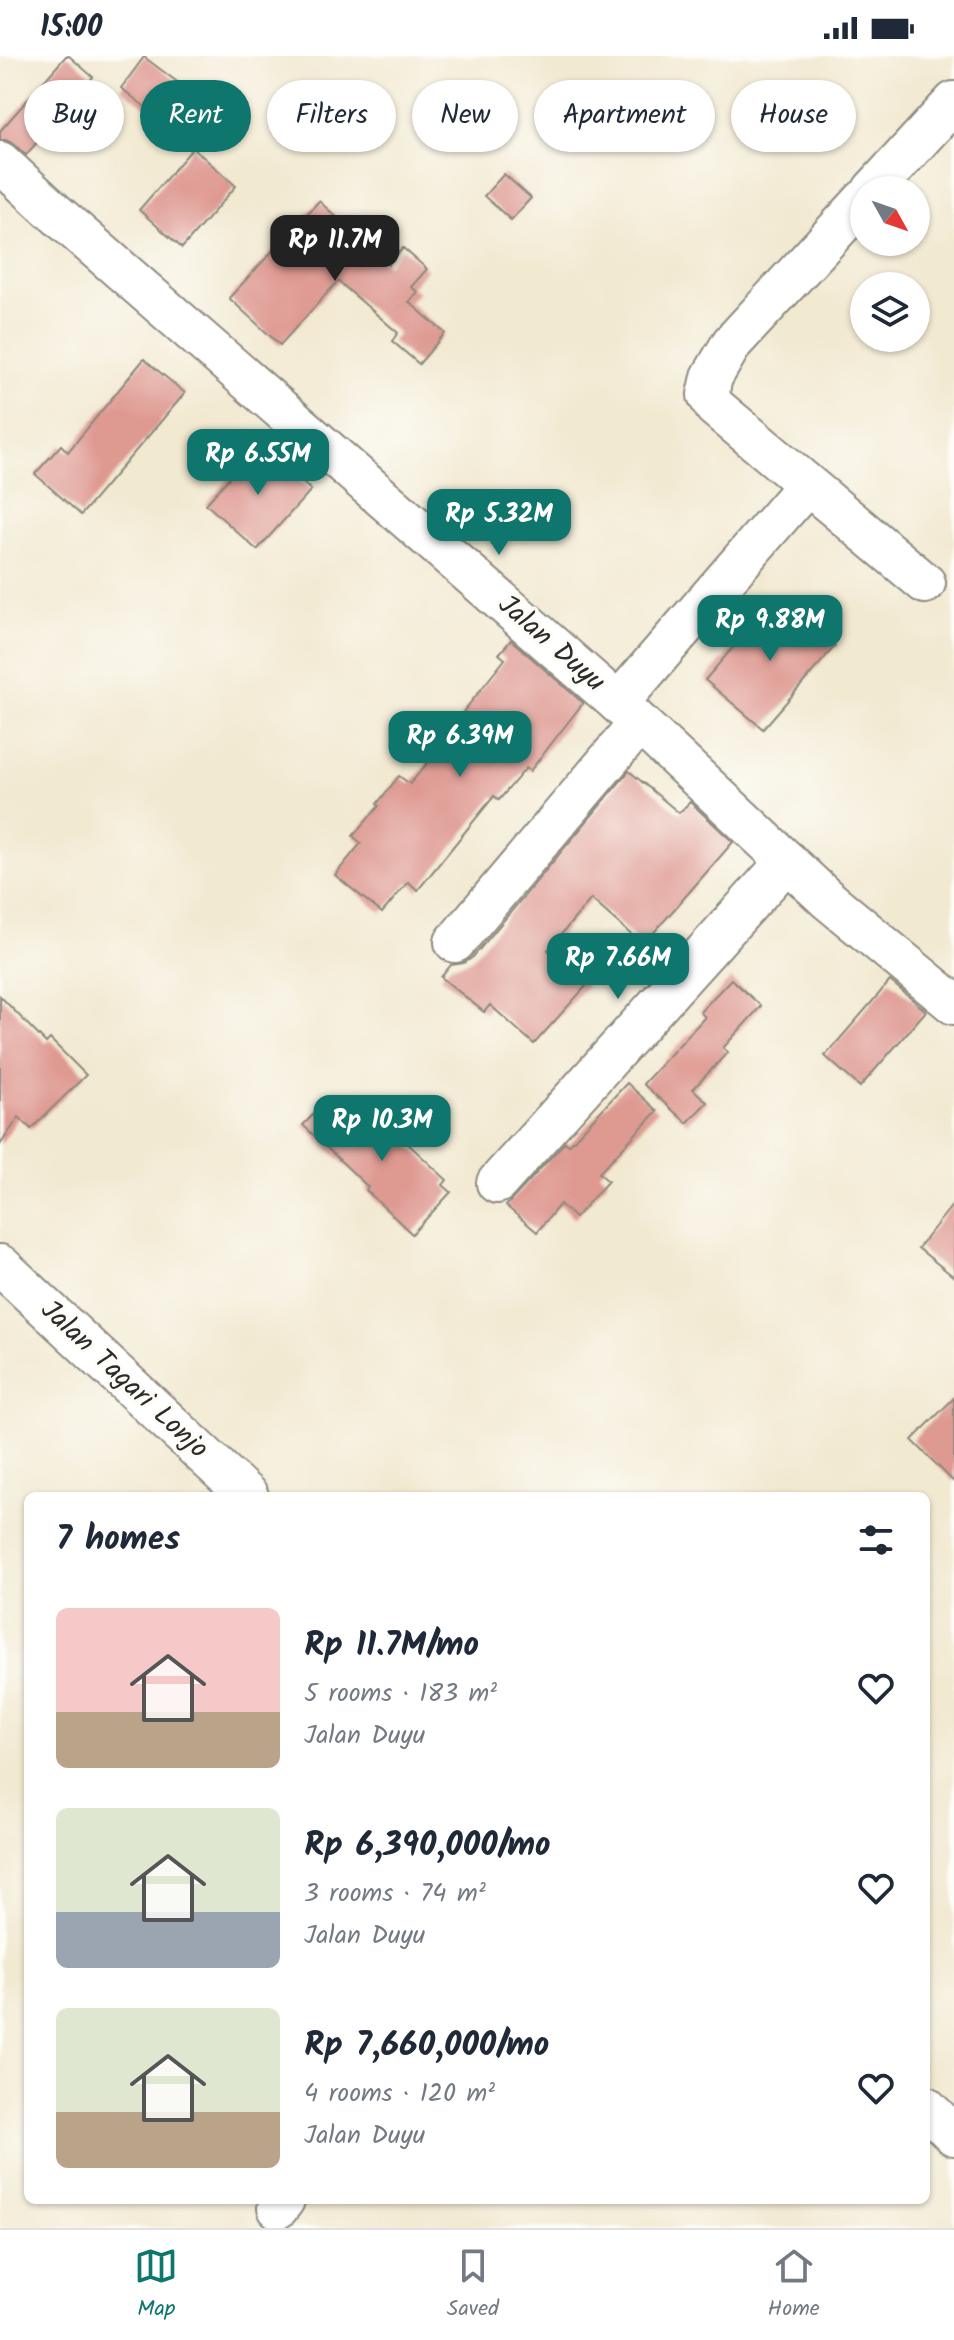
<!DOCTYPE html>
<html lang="en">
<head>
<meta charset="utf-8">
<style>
  :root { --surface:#fff; --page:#f6f6f7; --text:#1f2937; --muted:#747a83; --line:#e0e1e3; --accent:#0f766e }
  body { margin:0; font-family:Kalam,sans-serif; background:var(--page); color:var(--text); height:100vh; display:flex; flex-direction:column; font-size:30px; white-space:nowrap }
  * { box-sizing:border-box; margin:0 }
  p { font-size:26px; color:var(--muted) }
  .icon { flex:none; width:44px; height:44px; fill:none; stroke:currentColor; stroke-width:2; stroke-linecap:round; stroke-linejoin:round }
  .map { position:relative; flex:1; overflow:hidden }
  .sheet { position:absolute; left:24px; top:1436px; width:906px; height:712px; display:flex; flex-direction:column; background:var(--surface); border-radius:12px; box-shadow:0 2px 6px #0004 }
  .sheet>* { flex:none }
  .top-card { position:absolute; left:24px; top:24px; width:906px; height:72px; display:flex; gap:16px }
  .needle { width:52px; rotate:130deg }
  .controls { position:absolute; left:850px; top:120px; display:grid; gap:16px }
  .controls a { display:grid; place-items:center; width:80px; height:80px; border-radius:50%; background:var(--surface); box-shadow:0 2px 6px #0004; font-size:40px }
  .price { position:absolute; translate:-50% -68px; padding:0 18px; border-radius:16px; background:var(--accent); color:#fff; font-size:26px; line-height:52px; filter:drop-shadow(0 2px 4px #0008) }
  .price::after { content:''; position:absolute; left:50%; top:48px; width:24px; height:18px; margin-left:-12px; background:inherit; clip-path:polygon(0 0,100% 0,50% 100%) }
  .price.current { background:#222; color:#fff }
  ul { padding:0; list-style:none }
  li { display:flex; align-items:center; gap:24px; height:200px; padding:0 32px }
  li span { display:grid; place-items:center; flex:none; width:224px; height:160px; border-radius:12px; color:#555 }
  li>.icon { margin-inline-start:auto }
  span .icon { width:96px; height:96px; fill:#fffc; stroke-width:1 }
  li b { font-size:34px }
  h2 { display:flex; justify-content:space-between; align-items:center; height:96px; padding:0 32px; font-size:34px }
  .pill { padding:0 28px; border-radius:36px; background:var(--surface); box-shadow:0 2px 6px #0004; font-size:28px; line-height:72px }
  .pill.current { background:var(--accent); color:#fff }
  .status { display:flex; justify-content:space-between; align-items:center; height:56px; padding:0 40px; background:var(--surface); direction:ltr }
  .status svg { height:22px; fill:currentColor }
  .tabs { display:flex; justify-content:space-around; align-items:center; height:112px; border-top:2px solid var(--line); background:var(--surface); font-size:22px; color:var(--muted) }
  .tabs a { display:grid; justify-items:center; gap:4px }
  .tabs .current { color:var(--accent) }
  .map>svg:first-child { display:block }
  .building { fill:#de9991 }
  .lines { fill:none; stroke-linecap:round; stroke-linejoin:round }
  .street-casing { stroke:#8e8a7e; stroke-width:44 }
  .street { stroke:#fff; stroke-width:40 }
  .labels { text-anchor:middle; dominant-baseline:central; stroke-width:7; stroke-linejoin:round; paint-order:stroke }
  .street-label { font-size:28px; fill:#2b2b2b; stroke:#fdfcf7 }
</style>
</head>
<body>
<div class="status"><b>15:00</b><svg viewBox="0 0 49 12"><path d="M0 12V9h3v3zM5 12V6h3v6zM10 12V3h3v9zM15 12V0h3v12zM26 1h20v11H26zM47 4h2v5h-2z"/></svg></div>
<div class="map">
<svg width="954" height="2172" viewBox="0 0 954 2172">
  <rect width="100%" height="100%" fill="#fdfcf7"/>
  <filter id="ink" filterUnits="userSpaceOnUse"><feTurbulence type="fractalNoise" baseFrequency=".0125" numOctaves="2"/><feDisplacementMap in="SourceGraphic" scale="16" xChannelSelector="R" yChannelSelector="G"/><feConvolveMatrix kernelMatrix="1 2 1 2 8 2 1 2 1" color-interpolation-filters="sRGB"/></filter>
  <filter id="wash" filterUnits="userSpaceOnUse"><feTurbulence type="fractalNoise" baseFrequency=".006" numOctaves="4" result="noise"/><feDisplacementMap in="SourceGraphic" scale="32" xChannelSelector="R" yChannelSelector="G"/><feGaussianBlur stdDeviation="1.8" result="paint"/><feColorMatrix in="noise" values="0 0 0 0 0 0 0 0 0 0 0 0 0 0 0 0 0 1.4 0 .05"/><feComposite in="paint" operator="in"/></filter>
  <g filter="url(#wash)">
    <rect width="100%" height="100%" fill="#f2e9d1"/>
    <g id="blocks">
      <g class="building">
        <polygon points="66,0 69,0 93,21 26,99 15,89 6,84 0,84 0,75"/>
        <polygon points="144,1 208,49 184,81 121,32"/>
        <polygon points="193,92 236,130 182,192 139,154"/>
        <polygon points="504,118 531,142 511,164 484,140"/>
        <polygon points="319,145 388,209 403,192 427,213 411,231 418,236 409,246 445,277 419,308 392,285 398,277 338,225 280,289 229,242"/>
        <polygon points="144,303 185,337 81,459 35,418 61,389 68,396"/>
        <polygon points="259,388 311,434 257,494 206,448"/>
        <polygon points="777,540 835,590 763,673 705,624"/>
        <polygon points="511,584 583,647 530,715 526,712 499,744 494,740 418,834 408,826 382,857 335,819 361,787 353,780 379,750 377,748 399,720 410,728 464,663 460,660 505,603 499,598"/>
        <polygon points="629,715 679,757 690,746 733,786 643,889 591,843 548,894 587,929 534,988 490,949 484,956 441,921 451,909 464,907 473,901"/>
        <polygon points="731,923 761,950 723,992 728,996 693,1033 707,1046 687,1067 643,1028 705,961 700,956"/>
        <polygon points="890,925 926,955 860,1031 825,1000"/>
        <polygon points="0,940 46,987 50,983 86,1019 31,1073 19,1061 0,1089"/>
        <polygon points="627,1027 657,1055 599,1117 608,1125 575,1162 560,1148 537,1176 506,1150 565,1086 569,1089"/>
        <polygon points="362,1045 447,1124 443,1129 451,1136 412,1178 366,1134 368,1131 303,1069 324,1048 343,1065"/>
        <polygon points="954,1147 954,1221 918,1192"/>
        <polygon points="954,1342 954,1426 912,1384"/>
      </g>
    </g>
  </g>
  <g filter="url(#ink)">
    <use href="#blocks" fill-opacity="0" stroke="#8e8a7e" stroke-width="2"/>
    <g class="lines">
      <defs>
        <g id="street">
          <polyline points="0,106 53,155 618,647 826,842 954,948"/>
          <polyline points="873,134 954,46"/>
          <polyline points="864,144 732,287 712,321 708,339 715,351 925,527"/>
          <polyline points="618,647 807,429"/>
          <polyline points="455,886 639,668"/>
          <polyline points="497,1127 787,805"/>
          <polyline points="0,1209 248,1440"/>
          <polyline points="926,2051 954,2079"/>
          <polyline points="278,2152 284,2144"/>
        </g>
      </defs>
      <use href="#street" class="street-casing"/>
      <use href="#street" class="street"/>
    </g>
  </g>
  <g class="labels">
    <g class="street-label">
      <text transform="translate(551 588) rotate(41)">Jalan Duyu</text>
      <text transform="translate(124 1324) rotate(43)">Jalan Tagari Lonjo</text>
    </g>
  </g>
</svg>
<div class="controls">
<a><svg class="needle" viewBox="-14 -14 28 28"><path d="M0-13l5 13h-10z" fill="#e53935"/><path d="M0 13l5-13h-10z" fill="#747a83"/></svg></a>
<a><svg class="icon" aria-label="layers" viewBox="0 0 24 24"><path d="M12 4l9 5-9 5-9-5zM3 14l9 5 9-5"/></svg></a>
</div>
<b class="price current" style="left:335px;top:227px">Rp 11.7M</b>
<b class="price" style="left:258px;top:441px">Rp 6.55M</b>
<b class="price" style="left:499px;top:501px">Rp 5.32M</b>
<b class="price" style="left:770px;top:607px">Rp 9.88M</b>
<b class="price" style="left:460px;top:723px">Rp 6.39M</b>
<b class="price" style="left:618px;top:945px">Rp 7.66M</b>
<b class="price" style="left:382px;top:1107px">Rp 10.3M</b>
<div class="top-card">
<a class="pill">Buy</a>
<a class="pill current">Rent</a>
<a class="pill">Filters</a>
<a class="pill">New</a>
<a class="pill">Apartment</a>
<a class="pill">House</a>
</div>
<section class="sheet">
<h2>7 homes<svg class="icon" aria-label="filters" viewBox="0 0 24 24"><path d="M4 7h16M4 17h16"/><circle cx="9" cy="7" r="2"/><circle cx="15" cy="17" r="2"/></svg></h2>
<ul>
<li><span style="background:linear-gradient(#f6c9c9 65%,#b9a48a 0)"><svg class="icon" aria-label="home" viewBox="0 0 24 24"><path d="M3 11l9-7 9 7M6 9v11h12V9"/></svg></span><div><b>Rp 11.7M/mo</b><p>5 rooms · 183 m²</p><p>Jalan Duyu</p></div><svg class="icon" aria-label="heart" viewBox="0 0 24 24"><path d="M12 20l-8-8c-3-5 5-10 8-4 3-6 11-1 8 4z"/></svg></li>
<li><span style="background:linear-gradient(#dfe7d0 65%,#9aa5b1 0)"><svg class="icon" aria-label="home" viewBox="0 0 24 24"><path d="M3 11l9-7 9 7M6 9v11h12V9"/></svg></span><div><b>Rp 6,390,000/mo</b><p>3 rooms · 74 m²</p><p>Jalan Duyu</p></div><svg class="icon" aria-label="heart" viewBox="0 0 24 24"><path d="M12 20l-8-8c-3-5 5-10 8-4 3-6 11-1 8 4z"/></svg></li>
<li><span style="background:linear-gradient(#dfe7d0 65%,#b9a48a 0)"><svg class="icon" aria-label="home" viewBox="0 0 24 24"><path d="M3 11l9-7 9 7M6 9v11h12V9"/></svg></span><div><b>Rp 7,660,000/mo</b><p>4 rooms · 120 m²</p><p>Jalan Duyu</p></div><svg class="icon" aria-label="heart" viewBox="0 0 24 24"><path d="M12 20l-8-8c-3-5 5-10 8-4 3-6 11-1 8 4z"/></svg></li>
</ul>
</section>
</div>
<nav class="tabs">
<a class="current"><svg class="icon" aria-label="map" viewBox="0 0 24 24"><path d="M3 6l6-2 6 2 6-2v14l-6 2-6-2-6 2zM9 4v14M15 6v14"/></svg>Map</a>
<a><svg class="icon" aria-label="saved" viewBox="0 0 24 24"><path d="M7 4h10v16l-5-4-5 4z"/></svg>Saved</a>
<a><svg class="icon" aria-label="home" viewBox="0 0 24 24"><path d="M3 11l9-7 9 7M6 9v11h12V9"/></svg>Home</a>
</nav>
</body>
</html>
